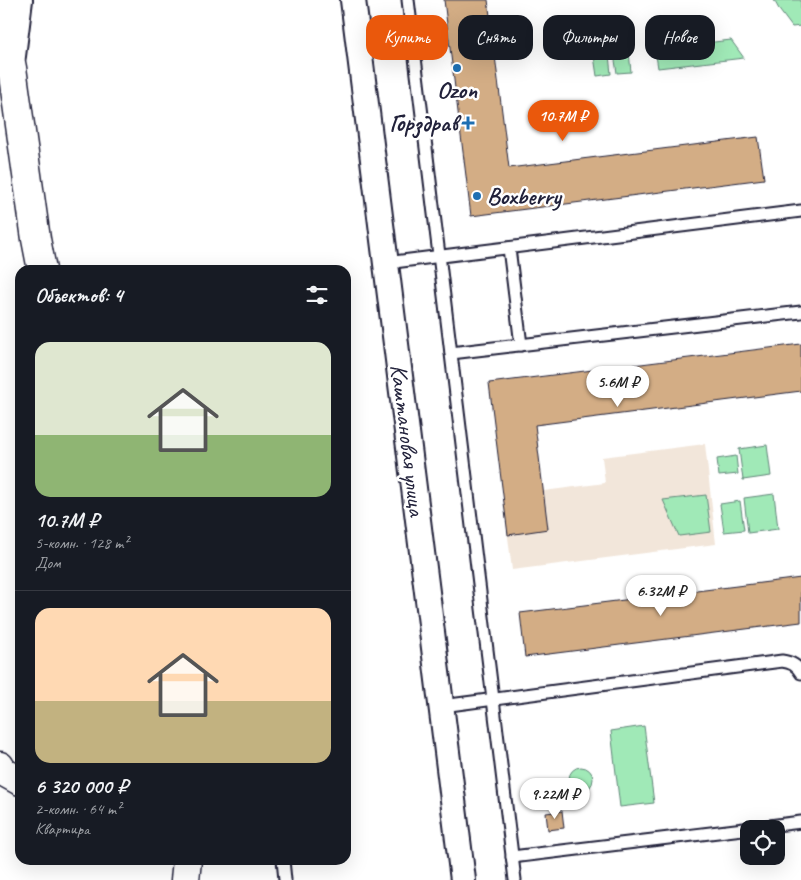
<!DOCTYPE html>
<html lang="ru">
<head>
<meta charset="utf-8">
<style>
  :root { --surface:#171b24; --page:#242831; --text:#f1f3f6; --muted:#9ea1a6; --line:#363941; --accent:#ea580c }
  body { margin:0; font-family:Caveat,sans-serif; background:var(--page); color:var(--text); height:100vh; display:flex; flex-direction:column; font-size:19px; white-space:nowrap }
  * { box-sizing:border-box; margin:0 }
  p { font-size:16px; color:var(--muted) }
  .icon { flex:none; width:28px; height:28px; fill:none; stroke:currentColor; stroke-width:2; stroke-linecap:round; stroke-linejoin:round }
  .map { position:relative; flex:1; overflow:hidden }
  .drawer { position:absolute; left:15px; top:265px; width:336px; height:600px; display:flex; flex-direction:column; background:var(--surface); border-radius:15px; box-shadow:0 5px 20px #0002 }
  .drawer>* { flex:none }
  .top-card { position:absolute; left:366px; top:15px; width:359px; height:45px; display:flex; gap:10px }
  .tools { position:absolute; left:740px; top:820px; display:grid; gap:10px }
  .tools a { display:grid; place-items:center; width:45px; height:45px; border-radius:10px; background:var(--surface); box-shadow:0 5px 20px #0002; font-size:25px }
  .price { position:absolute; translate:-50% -42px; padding:0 11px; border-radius:18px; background:#fff; color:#222; font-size:16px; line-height:32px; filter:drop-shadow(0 1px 2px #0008) }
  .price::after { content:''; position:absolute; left:50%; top:30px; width:15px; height:11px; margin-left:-8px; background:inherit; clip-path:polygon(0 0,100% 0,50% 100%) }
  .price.on { background:var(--accent); color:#fff }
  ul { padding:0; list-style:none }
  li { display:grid; align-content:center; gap:10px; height:265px; padding:0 20px }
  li+li { border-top:1px solid var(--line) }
  li span { display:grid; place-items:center; height:155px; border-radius:15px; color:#555 }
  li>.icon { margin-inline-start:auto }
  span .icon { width:90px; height:90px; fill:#fffc; stroke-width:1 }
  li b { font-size:21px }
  h2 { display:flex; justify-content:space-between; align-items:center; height:60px; padding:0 20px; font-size:21px }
  .tag { padding:0 18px; border-radius:15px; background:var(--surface); box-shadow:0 5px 20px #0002; font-size:18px; line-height:45px }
  .tag.on { background:var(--accent); color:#fff }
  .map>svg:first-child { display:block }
  .built { fill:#f2e6da }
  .green { fill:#a0e9b7; stroke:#618679 }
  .building { fill:#d3ad85; stroke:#22223b }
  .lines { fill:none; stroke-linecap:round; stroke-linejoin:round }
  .service-casing { stroke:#22223b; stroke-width:15 }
  .minor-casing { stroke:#22223b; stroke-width:28 }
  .tertiary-casing { stroke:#22223b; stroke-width:31 }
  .secondary-casing { stroke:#22223b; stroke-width:31 }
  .service { stroke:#fff; stroke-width:11 }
  .minor { stroke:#fff; stroke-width:24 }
  .tertiary { stroke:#fff; stroke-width:28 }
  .secondary { stroke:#fff; stroke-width:28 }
  .poi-dot { fill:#1f6fb2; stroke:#fff; stroke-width:2 }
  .labels { text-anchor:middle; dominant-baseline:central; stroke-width:5; stroke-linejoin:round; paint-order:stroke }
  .poi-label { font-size:24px; font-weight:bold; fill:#22223b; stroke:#fff }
  .street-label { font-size:24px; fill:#22223b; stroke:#fff }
</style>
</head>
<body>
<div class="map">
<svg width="801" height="880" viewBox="0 0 801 880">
  <rect width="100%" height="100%" fill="#fff"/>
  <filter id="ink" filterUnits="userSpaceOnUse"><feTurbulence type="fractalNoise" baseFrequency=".02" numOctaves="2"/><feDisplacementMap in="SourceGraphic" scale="10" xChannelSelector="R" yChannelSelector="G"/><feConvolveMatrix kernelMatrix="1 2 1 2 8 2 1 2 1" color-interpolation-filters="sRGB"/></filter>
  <g filter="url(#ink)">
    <polygon class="built" points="535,425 544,491 605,483 602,457 705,444 716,544 512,570 495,430"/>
    <g class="green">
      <polygon points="774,0 801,0 801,26 792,27 780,11"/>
      <polygon points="731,40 744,58 658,68 655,49"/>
      <polygon points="629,52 631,72 617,73 614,54"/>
      <polygon points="609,55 611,74 597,76 594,56"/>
      <polygon points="767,445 771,476 743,480 739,449"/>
      <polygon points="736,456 738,474 719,476 717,459"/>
      <polygon points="774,494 778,529 748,533 744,498"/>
      <polygon points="706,495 711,532 679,536 663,500"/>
      <polygon points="740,501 744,530 724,532 720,504"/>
      <polygon points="644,726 654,803 620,807 611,731"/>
      <circle cx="581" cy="779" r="12"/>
    </g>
    <g class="building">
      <polygon points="444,0 488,0 509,168 758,137 764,179 471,216"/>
      <polygon points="801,344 801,391 535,425 548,529 508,535 489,383"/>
      <polygon points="801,578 801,622 525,657 520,613"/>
      <polygon points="562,811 564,828 548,830 546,813"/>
    </g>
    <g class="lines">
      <defs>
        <g id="service">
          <polyline points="408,0 515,880"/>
          <polyline points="509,248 521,345"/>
          <polyline points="386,263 801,211"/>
          <polyline points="451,353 801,312"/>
          <path d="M 442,706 L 782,661 C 791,662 797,665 801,673"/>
          <polyline points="512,857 801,822"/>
          <polyline points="283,860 285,880"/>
        </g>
        <g id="minor">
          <polyline points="353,0 463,880"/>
          <polyline points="13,56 20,0"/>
        </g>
        <polyline id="tertiary" points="0,766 2,771 20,781"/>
        <g id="secondary">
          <polyline points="0,9 12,68 36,239 42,270"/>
          <polyline points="185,880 187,860"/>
        </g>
      </defs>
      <use href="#service" class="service-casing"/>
      <use href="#minor" class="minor-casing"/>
      <use href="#tertiary" class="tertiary-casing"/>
      <use href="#secondary" class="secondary-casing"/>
      <use href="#service" class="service"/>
      <use href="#minor" class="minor"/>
      <use href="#tertiary" class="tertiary"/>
      <use href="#secondary" class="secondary"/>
    </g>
  </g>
  <g class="poi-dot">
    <circle cx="457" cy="68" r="5"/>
    <path d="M465.5 115.5h5v5h5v5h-5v5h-5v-5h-5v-5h5z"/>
    <circle cx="477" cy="196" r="5"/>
  </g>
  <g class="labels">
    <g class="poi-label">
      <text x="457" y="90">Ozon</text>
      <text x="458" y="123" text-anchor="end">Горздрав</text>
      <text x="487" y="196" text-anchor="start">Boxberry</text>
    </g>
    <g class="street-label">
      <text transform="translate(408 440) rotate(83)">Каштановая улица</text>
    </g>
  </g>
</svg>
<div class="tools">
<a><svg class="icon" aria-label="locate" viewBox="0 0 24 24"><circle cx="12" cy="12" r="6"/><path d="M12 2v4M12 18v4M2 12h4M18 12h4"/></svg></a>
</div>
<b class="price on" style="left:563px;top:142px">10.7M ₽</b>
<b class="price" style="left:618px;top:408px">5.6M ₽</b>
<b class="price" style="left:661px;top:617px">6.32M ₽</b>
<b class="price" style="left:555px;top:820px">9.22M ₽</b>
<div class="top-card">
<a class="tag on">Купить</a>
<a class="tag">Снять</a>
<a class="tag">Фильтры</a>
<a class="tag">Новое</a>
</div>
<section class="drawer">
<h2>Объектов: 4<svg class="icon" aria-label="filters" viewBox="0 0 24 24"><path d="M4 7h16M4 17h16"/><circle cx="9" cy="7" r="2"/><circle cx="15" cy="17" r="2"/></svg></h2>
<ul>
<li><span style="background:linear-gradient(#dfe7d0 60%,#8fb573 0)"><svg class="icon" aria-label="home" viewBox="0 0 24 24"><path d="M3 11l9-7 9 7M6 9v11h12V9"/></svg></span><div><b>10.7M ₽</b><p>5-комн. · 128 m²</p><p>Дом</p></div></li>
<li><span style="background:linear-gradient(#ffd9b3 60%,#c2b280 0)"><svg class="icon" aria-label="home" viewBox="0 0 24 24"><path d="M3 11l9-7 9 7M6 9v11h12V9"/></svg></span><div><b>6 320 000 ₽</b><p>2-комн. · 64 m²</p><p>Квартира</p></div></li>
</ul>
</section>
</div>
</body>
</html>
